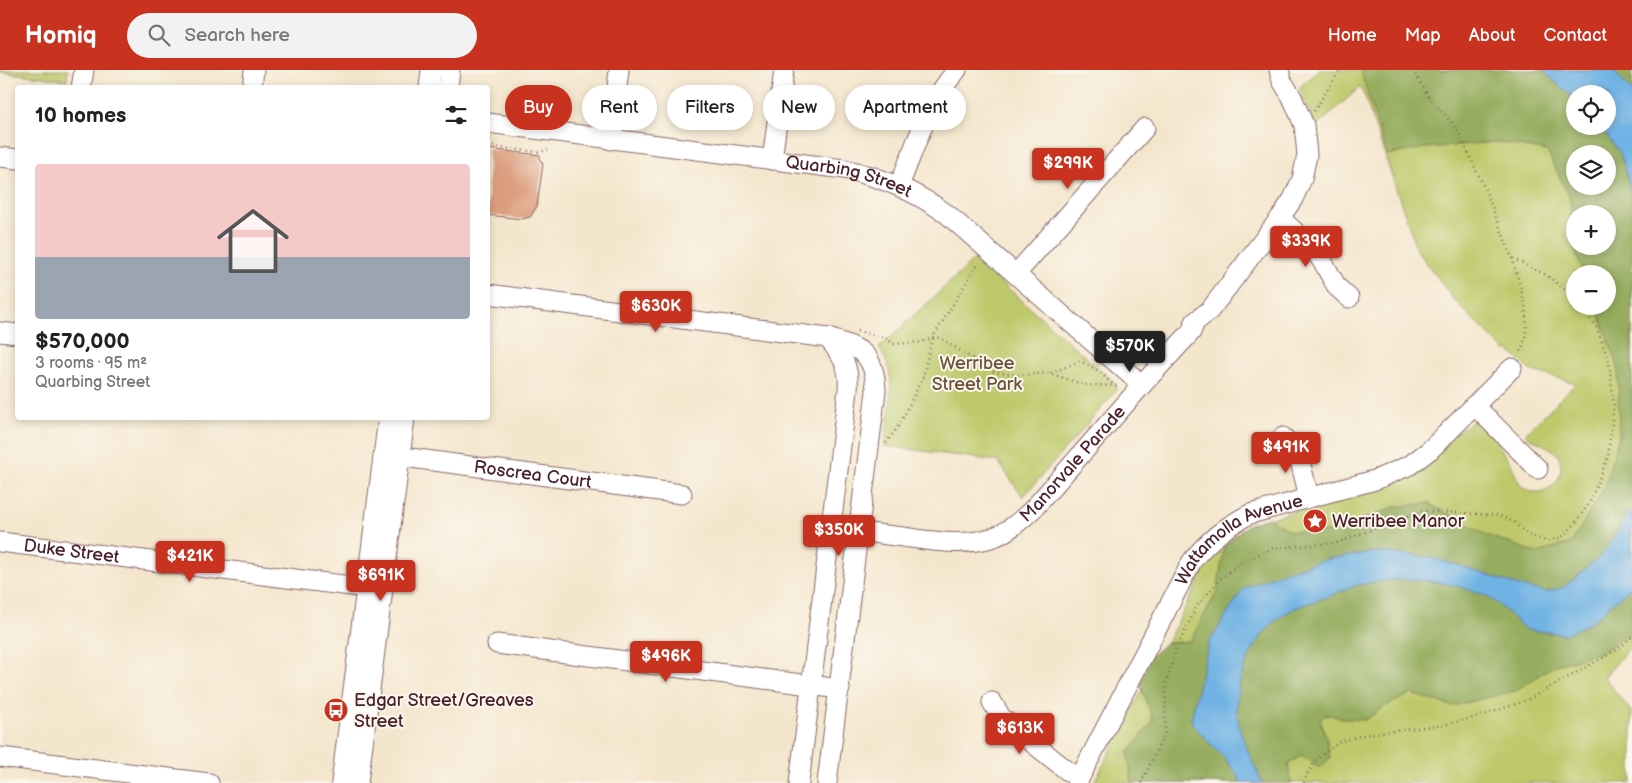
<!DOCTYPE html>
<html lang="en">
<head>
<meta charset="utf-8">
<style>
  :root { --surface:#fff; --page:#f2f2f2; --text:#222; --muted:#767676; --line:#e0e0e0; --accent:#c8321e }
  body { margin:0; font-family:"Balsamiq Sans",sans-serif; background:var(--page); color:var(--text); height:100vh; display:flex; flex-direction:column; font-size:19px; white-space:nowrap }
  * { box-sizing:border-box; margin:0 }
  p { font-size:16px; color:var(--muted) }
  .icon { flex:none; width:28px; height:28px; fill:none; stroke:currentColor; stroke-width:2; stroke-linecap:round; stroke-linejoin:round }
  .map { position:relative; flex:1; overflow:hidden }
  .details { position:absolute; left:15px; top:15px; width:475px; height:335px; display:flex; flex-direction:column; background:var(--surface); border-radius:5px; box-shadow:0 2px 8px #0003 }
  .details>* { flex:none }
  .guide { position:absolute; left:505px; top:15px; width:475px; height:45px; display:flex; gap:10px }
  .controls { position:absolute; left:1566px; top:15px; display:grid; gap:10px }
  .controls a { display:grid; place-items:center; width:50px; height:50px; border-radius:50%; background:var(--surface); box-shadow:0 2px 8px #0003; font-size:25px }
  .price { position:absolute; translate:-50% -42px; padding:0 11px; border-radius:5px; background:var(--accent); color:#fff; font-size:16px; line-height:32px; filter:drop-shadow(0 1px 2px #0008) }
  .price::after { content:''; position:absolute; left:50%; top:30px; width:15px; height:11px; margin-left:-8px; background:inherit; clip-path:polygon(0 0,100% 0,50% 100%) }
  .price.current { background:#222; color:#fff }
  ul { padding:0; list-style:none }
  li { display:grid; align-content:center; gap:10px; height:265px; padding:0 20px }
  li+li { border-top:1px solid var(--line) }
  li span { display:grid; place-items:center; height:155px; border-radius:5px; color:#555 }
  li>.icon { margin-inline-start:auto }
  span .icon { width:90px; height:90px; fill:#fffc; stroke-width:1 }
  li b { font-size:21px }
  h2 { display:flex; justify-content:space-between; align-items:center; height:60px; padding:0 20px; font-size:21px }
  .tag { padding:0 18px; border-radius:22px; background:var(--surface); box-shadow:0 2px 8px #0003; font-size:18px; line-height:45px }
  .tag.current { background:var(--accent); color:#fff }
  header { display:flex; align-items:center; gap:30px; box-sizing:border-box; height:70px; padding:0 25px; background:var(--accent); color:#fff }
  header strong { font-size:24px }
  nav { display:flex; gap:28px; margin-inline-start:auto; font-size:18px }
  .search { width:350px; height:45px; background:var(--page); display:flex; align-items:center; gap:12px; box-sizing:border-box; padding:0 18px; border-radius:28px; color:var(--muted); font-size:19px }
  .map>svg:first-child { display:block }
  .green { fill:#bdc96b; stroke:#84744b; fill-rule:evenodd }
  .forest { fill:#96ad5f; stroke:#706645; fill-rule:evenodd }
  .water { fill:#70b2e4; stroke:#5d6888 }
  .building { fill:#db9d7f }
  .lines { fill:none; stroke-linecap:round; stroke-linejoin:round }
  .minor-casing { stroke:#866564; stroke-width:21 }
  .path { stroke:#866564; stroke-width:2.5; stroke-dasharray:1 4; stroke-linecap:butt }
  .minor { stroke:#fff; stroke-width:19 }
  .labels { text-anchor:middle; dominant-baseline:central; stroke-width:4; stroke-linejoin:round; paint-order:stroke }
  .street-label { font-size:18px; fill:#4a1f2b; stroke:#fbf7ec }
  .park-label { font-size:18px; fill:#6c523e; stroke:#fbf7ec }
  .poi-label { font-size:18px; fill:#4a1f2b; stroke:#fbf7ec; text-anchor:start }
</style>
</head>
<body>
<header>
<strong>Homiq</strong>
<div class="search"><svg class="icon" aria-label="search" viewBox="0 0 24 24"><circle cx="10" cy="10" r="6"/><path d="M15 15l6 6"/></svg>Search here</div>
<nav><a>Home</a><a>Map</a><a>About</a><a>Contact</a></nav>
</header>
<div class="map">
<svg width="1632" height="713" viewBox="0 0 1632 713">
  <rect width="100%" height="100%" fill="#fbf7ec"/>
  <filter id="ink" filterUnits="userSpaceOnUse"><feTurbulence type="fractalNoise" baseFrequency=".02" numOctaves="2"/><feDisplacementMap in="SourceGraphic" scale="10" xChannelSelector="R" yChannelSelector="G"/><feConvolveMatrix kernelMatrix="1 2 1 2 8 2 1 2 1" color-interpolation-filters="sRGB"/></filter>
  <filter id="wash" filterUnits="userSpaceOnUse"><feTurbulence type="fractalNoise" baseFrequency=".0096" numOctaves="4" result="noise"/><feDisplacementMap in="SourceGraphic" scale="20" xChannelSelector="R" yChannelSelector="G"/><feGaussianBlur stdDeviation="1.12" result="paint"/><feColorMatrix in="noise" values="0 0 0 0 0 0 0 0 0 0 0 0 0 0 0 0 0 1.4 0 .05"/><feComposite in="paint" operator="in"/></filter>
  <g filter="url(#wash)">
    <rect width="100%" height="100%" fill="#f4e6cd"/>
    <g class="green">
      <polygon points="0,0 68,0 67,10 0,2"/>
      <path d="M 1319,0 L 1632,0 L 1632,575 L 1604,607 L 1632,643 L 1632,713 L 1094,713 L 1203,503 C 1215,485 1230,469 1247,455 L 1373,419 L 1475,350 C 1477,351 1480,352 1482,353 C 1487,356 1507,388 1511,394 C 1517,407 1518,419 1534,422 C 1542,423 1550,419 1555,413 C 1560,408 1561,402 1561,396 C 1560,375 1537,376 1525,364 L 1576,313 L 1529,300 L 1509,280 L 1506,282 L 1453,229 L 1417,180 L 1365,27 L 1360,17 L 1316,57 L 1299,18 ZM 1575,24 L 1608,24 L 1608,56 L 1575,56 ZM 1575,84 L 1608,84 L 1608,116 L 1575,116 ZM 1575,144 L 1608,144 L 1608,176 L 1575,176 ZM 1575,204 L 1608,204 L 1608,236 L 1575,236 Z"/>
      <path d="M 975,189 L 1115,313 L 1116,321 L 1023,427 L 998,391 L 884,376 C 888,344 900,307 879,278 Z"/>
    </g>
    <path class="forest" d="M 1360,0 L 1632,0 L 1632,562 L 1601,582 L 1553,596 L 1515,621 L 1452,636 L 1411,624 L 1385,636 L 1365,650 L 1344,649 L 1327,644 L 1320,650 L 1326,666 L 1330,688 L 1320,698 L 1302,685 L 1288,694 L 1291,713 L 1132,713 L 1128,683 L 1153,651 L 1140,613 L 1150,587 L 1166,573 L 1190,571 L 1217,522 L 1224,477 L 1247,455 L 1268,448 L 1290,461 L 1329,462 L 1394,437 L 1428,433 L 1489,466 L 1537,483 L 1571,473 L 1604,419 L 1619,366 L 1618,296 L 1596,236 L 1608,236 L 1608,204 L 1584,204 L 1574,179 L 1570,129 L 1547,81 L 1496,72 L 1425,78 L 1387,85 ZM 1575,24 L 1608,24 L 1608,56 L 1575,56 ZM 1575,84 L 1608,84 L 1608,116 L 1575,116 ZM 1575,144 L 1608,144 L 1608,176 L 1575,176 Z"/>
    <g class="water">
      <polygon points="1542,0 1613,0 1632,22 1632,125 1620,83 1599,56 1608,56 1608,24 1575,24 1575,29"/>
      <path d="M 1632,438 L 1632,516 L 1591,552 L 1566,564 L 1526,560 C 1512,548 1499,531 1482,524 C 1443,509 1396,505 1355,516 C 1345,519 1334,525 1324,528 C 1308,534 1292,537 1279,548 C 1254,567 1236,607 1237,638 C 1237,664 1253,690 1262,713 L 1241,713 C 1229,686 1207,675 1191,651 L 1195,630 L 1209,572 L 1244,518 L 1287,501 L 1327,489 L 1376,482 L 1428,487 L 1461,496 L 1519,516 L 1546,522 L 1564,517 L 1604,483 Z"/>
    </g>
    <g id="blocks">
      <polygon class="building" points="488,79 540,85 540,90 543,94 537,136 530,147 521,149 488,145"/>
    </g>
  </g>
  <g filter="url(#ink)">
    <use href="#blocks" fill-opacity="0" stroke="#866564" stroke-width="1"/>
    <g class="lines">
      <defs>
        <g id="minor">
          <polyline points="81,18 84,0"/>
          <polyline points="252,18 254,0"/>
          <polyline points="429,18 431,0"/>
          <polyline points="448,18 450,0"/>
          <path id="s1" d="M 488,53 L 844,99 C 882,107 916,122 947,144 L 1142,315"/>
          <polyline points="611,70 619,0"/>
          <polyline points="0,87 18,89"/>
          <polyline points="772,90 784,0"/>
          <path d="M 899,116 C 916,75 927,34 957,0"/>
          <polyline points="1280,148 1313,178 1324,194 1337,217 1349,228"/>
          <polyline points="1016,204 1145,58"/>
          <path d="M 488,224 L 828,268 C 861,278 875,283 876,321 L 827,713"/>
          <polyline points="0,262 18,264"/>
          <polyline points="1474,335 1538,399"/>
          <polyline points="1283,367 1298,383 1309,427"/>
          <path id="s2" d="M 388,385 L 682,424"/>
          <path id="s3" d="M 830,457 C 854,461 878,464 903,467 C 933,471 964,477 994,467 C 1010,461 1022,449 1034,438 L 1142,315 L 1191,262 L 1195,252 L 1210,240 L 1280,148 L 1293,129 L 1302,109 L 1307,85 L 1304,55 L 1292,27 L 1282,11 L 1279,0"/>
          <path id="s4" d="M 0,472 L 383,520"/>
          <polyline points="497,574 840,619"/>
          <polyline points="992,632 1001,647 1010,655 1064,698 1079,709"/>
          <polyline points="0,687 209,713"/>
          <polyline points="341,713 388,348"/>
          <polyline points="358,713 405,348"/>
          <path d="M 799,713 L 848,320 C 850,295 842,287 828,268"/>
          <path id="s5" d="M 1077,713 L 1192,491 C 1208,470 1226,456 1250,444 L 1375,410 L 1410,395 L 1430,380 L 1512,298"/>
        </g>
      </defs>
      <use href="#minor" class="minor-casing"/>
      <g class="path">
        <polyline points="1413,0 1428,26 1457,59 1485,119 1512,188 1548,206 1575,228"/>
        <polyline points="1314,41 1340,0"/>
        <polyline points="488,76 538,82 548,80"/>
        <path d="M 1512,188 C 1521,220 1535,253 1519,285"/>
        <polyline points="857,261 887,268 893,274 922,272 934,267 940,268 994,302 1020,305 1049,303 1085,315 1118,316"/>
        <polyline points="1051,303 1080,291 1097,300 1115,316"/>
        <polyline points="886,373 900,354 923,307 930,276 935,264 979,192"/>
        <polyline points="1141,713 1165,663 1166,612 1176,579 1197,536 1220,509 1242,492 1273,478 1336,473 1422,441 1498,445 1514,452 1528,465 1546,471 1561,468 1574,455 1590,432 1608,387 1614,335 1609,291 1597,259 1582,236"/>
        <polyline points="1304,713 1307,704 1317,689 1339,672 1367,664 1443,655 1485,645 1527,630 1615,581 1632,567"/>
      </g>
      <use href="#minor" class="minor"/>
    </g>
  </g>
  <defs>
    <symbol id="sight-disc" viewBox="-11 -11 22 22"><circle r="9.5" fill="#c8321e" stroke="#fbf7ec"/><path d="M0-6L1.8-2.2L6-1.7L2.9 1.2L3.7 5.4L0 3.3L-3.7 5.4L-2.9 1.2L-6-1.7L-1.8-2.2Z" fill="#fff"/></symbol>
    <symbol id="bus-disc" viewBox="-11 -11 22 22"><circle r="9.5" fill="#c8321e" stroke="#fbf7ec"/><path d="M-5-6H5V4H4V6H2V4H-2V6H-4V4H-5ZM-3.5-4V0h7V-4ZM-3.5 1.2v1.5H-2V1.2ZM2 1.2v1.5H3.5V1.2Z" fill="#fff"/></symbol>
  </defs>
  <g fill-rule="evenodd">
    <use href="#sight-disc" x="1301" y="437" width="28" height="28"/>
    <use href="#bus-disc" x="322" y="626" width="28" height="28"/>
  </g>
  <g class="labels">
    <g class="street-label">
      <text stroke="none"><textPath href="#s1" startOffset="365">Quarbing Street</textPath></text>
      <text stroke="none"><textPath href="#s3" startOffset="274">Manorvale Parade</textPath></text>
      <text stroke="none"><textPath href="#s2" startOffset="146">Roscrea Court</textPath></text>
      <text stroke="none"><textPath href="#s5" startOffset="302">Wattamolla Avenue</textPath></text>
      <text stroke="none"><textPath href="#s4" startOffset="72">Duke Street</textPath></text>
    </g>
    <g class="park-label">
      <text x="977" y="293">Werribee<tspan x="977" dy="21">Street Park</tspan></text>
    </g>
    <g class="poi-label">
      <text x="1332" y="451">Werribee Manor</text>
      <text x="354" y="630">Edgar Street/Greaves<tspan x="354" dy="21">Street</tspan></text>
    </g>
  </g>
</svg>
<div class="controls">
<a><svg class="icon" aria-label="locate" viewBox="0 0 24 24"><circle cx="12" cy="12" r="6"/><path d="M12 2v4M12 18v4M2 12h4M18 12h4"/></svg></a>
<a><svg class="icon" aria-label="layers" viewBox="0 0 24 24"><path d="M12 4l9 5-9 5-9-5zM3 14l9 5 9-5"/></svg></a>
<a>+</a>
<a>−</a>
</div>
<b class="price" style="left:1068px;top:120px">$299K</b>
<b class="price" style="left:1306px;top:198px">$339K</b>
<b class="price" style="left:656px;top:263px">$630K</b>
<b class="price current" style="left:1130px;top:303px">$570K</b>
<b class="price" style="left:1286px;top:404px">$491K</b>
<b class="price" style="left:839px;top:487px">$350K</b>
<b class="price" style="left:190px;top:513px">$421K</b>
<b class="price" style="left:381px;top:532px">$691K</b>
<b class="price" style="left:666px;top:613px">$496K</b>
<b class="price" style="left:1020px;top:685px">$613K</b>
<div class="guide">
<a class="tag current">Buy</a>
<a class="tag">Rent</a>
<a class="tag">Filters</a>
<a class="tag">New</a>
<a class="tag">Apartment</a>
</div>
<section class="details">
<h2>10 homes<svg class="icon" aria-label="filters" viewBox="0 0 24 24"><path d="M4 7h16M4 17h16"/><circle cx="9" cy="7" r="2"/><circle cx="15" cy="17" r="2"/></svg></h2>
<ul>
<li><span style="background:linear-gradient(#f6c9c9 60%,#9aa5b1 0)"><svg class="icon" aria-label="home" viewBox="0 0 24 24"><path d="M3 11l9-7 9 7M6 9v11h12V9"/></svg></span><div><b>$570,000</b><p>3 rooms · 95 m²</p><p>Quarbing Street</p></div></li>
</ul>
</section>
</div>
</body>
</html>
